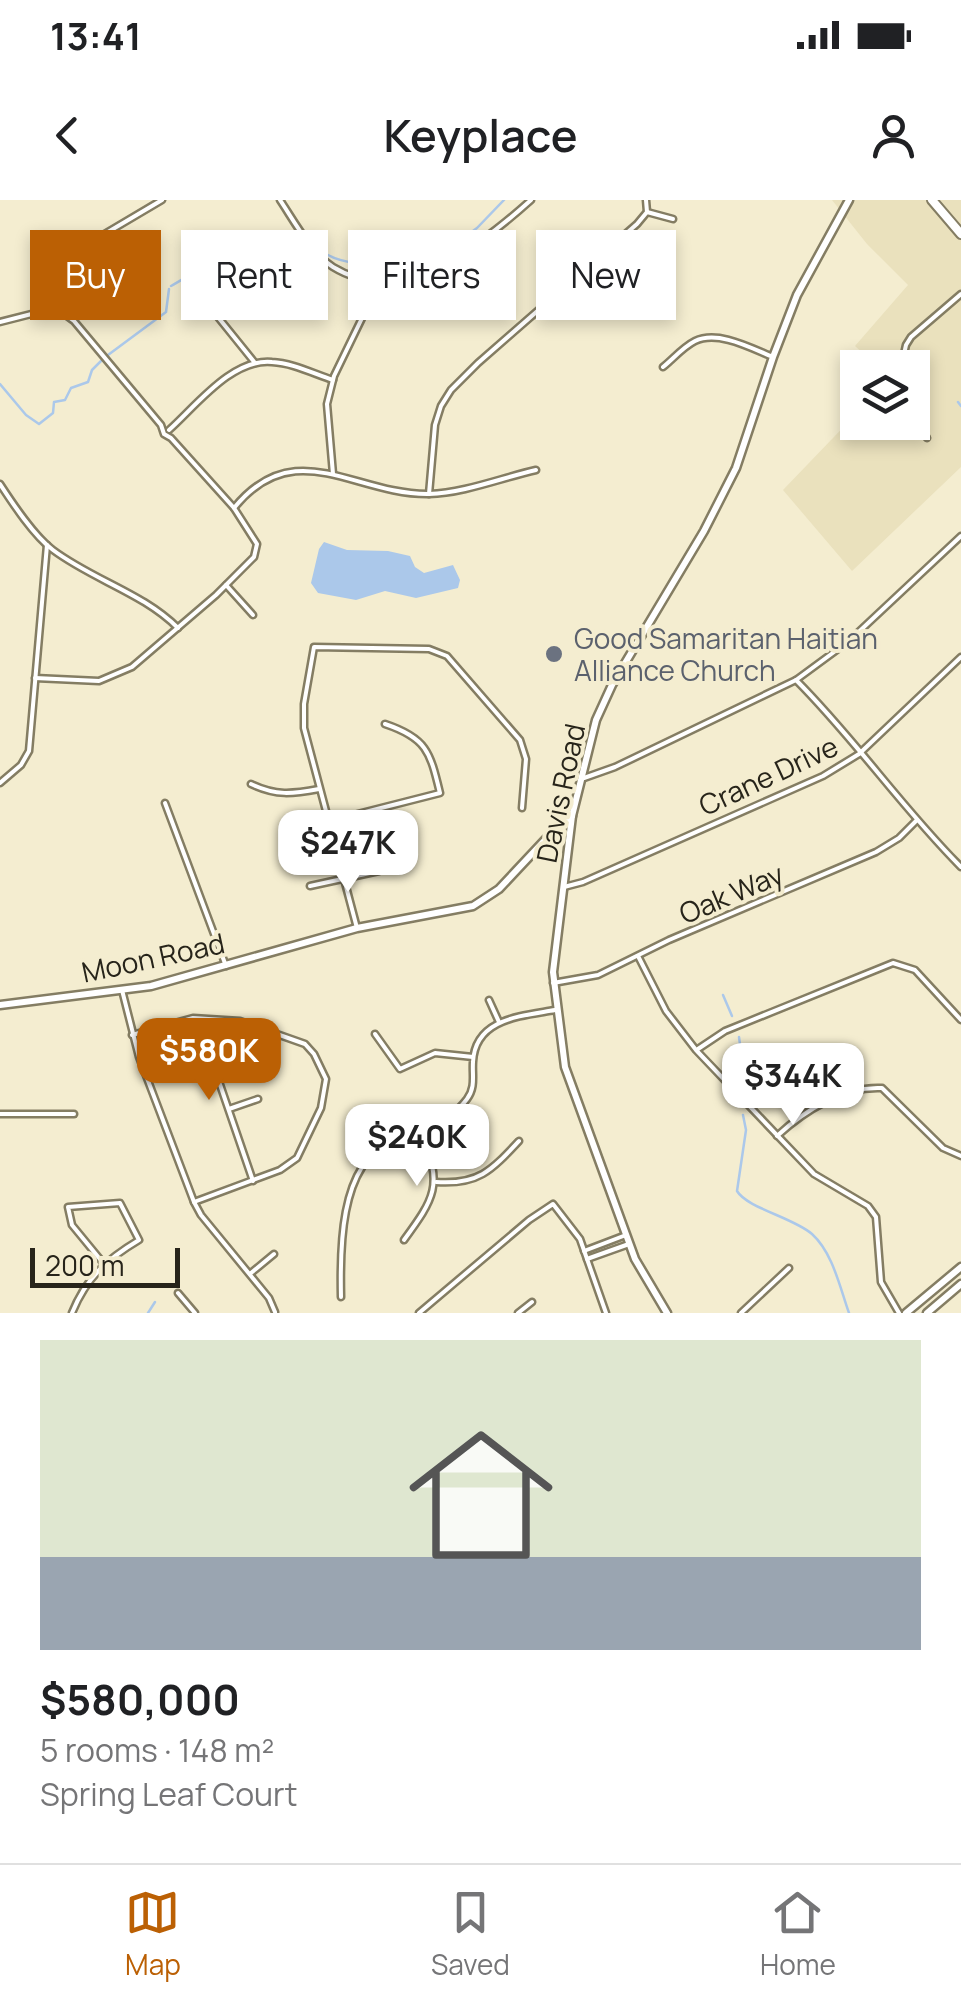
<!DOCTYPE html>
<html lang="en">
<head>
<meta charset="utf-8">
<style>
  :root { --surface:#fff; --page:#f2f2f2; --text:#202124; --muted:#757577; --line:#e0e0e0; --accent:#bb6004 }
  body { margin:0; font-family:Manrope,sans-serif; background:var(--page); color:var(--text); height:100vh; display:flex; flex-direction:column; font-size:38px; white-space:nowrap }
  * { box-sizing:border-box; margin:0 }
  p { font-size:32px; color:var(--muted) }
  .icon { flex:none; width:55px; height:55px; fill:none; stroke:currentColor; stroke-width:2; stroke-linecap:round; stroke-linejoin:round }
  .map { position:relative; height:1113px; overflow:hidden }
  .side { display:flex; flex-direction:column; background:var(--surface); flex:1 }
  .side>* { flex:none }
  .banner { position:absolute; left:30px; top:30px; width:902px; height:90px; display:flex; gap:20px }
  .controls { position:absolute; left:840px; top:150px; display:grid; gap:20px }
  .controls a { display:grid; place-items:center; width:90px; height:90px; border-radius:0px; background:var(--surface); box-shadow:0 5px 15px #0003; font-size:50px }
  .scale { position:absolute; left:30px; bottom:25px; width:150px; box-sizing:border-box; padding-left:10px; border:5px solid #27241a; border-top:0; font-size:28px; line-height:35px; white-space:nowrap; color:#27241a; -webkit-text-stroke:8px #f4edd0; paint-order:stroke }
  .price { position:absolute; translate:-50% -85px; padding:0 22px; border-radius:20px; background:#fff; color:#222; font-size:32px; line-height:65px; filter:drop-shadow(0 2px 5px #0008) }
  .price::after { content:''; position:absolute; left:50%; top:60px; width:30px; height:22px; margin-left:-15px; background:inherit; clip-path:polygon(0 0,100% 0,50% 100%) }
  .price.active { background:var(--accent); color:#fff }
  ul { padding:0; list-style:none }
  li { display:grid; align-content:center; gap:20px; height:530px; padding:0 40px }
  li+li { border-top:2px solid var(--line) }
  li span { display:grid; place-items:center; height:310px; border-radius:0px; color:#555 }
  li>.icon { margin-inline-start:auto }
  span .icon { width:180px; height:180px; fill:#fffc; stroke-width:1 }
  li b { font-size:42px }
  .chip { padding:0 35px; border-radius:0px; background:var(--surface); box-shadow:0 5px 15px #0003; font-size:35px; line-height:90px }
  .chip.active { background:var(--accent); color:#fff }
  .status { display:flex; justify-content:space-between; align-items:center; height:70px; padding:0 50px; background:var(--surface); direction:ltr }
  .status svg { height:28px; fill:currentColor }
  header { display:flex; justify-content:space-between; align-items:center; height:130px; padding:0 40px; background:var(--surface); font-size:45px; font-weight:600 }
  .tab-bar { display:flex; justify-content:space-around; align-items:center; height:140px; border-top:2px solid var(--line); background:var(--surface); font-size:28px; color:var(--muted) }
  .tab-bar a { display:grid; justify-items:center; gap:5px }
  .tab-bar .active { color:var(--accent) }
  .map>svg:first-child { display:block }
  .built { fill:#eae1bd }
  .water { fill:#abc8ea }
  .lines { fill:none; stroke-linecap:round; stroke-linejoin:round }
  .stream { stroke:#abc8ea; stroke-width:2.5 }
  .street-casing { stroke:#847d63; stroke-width:9 }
  .secondary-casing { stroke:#847d63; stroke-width:11 }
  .primary-casing { stroke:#847d63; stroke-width:12 }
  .street { stroke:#fff; stroke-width:4 }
  .secondary { stroke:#fff; stroke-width:6 }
  .primary { stroke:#fff; stroke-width:8 }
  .worship-dot { fill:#6b7280; stroke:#f4edd0; stroke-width:4 }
  .labels { text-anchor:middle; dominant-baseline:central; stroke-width:8; stroke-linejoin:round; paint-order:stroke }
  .worship-label { font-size:28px; fill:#5b616d; stroke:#f4edd0; text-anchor:start }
  .street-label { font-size:28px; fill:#27241a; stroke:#f4edd0 }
</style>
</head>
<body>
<div class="status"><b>13:41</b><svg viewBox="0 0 49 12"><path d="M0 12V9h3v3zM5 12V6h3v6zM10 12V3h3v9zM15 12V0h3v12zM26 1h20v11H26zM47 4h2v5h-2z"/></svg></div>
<header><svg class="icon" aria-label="back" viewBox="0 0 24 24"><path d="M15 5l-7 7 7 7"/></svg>Keyplace<svg class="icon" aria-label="person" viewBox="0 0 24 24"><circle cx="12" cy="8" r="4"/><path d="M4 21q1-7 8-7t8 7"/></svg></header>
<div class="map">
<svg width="961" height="1113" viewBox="0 0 961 1113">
  <rect width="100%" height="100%" fill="#f4edd0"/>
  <polygon class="built" points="832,0 961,0 961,267 852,371 783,290 857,213 858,222 912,222 912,168 878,167 855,146 908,85 867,44"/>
  <polygon class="water" points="324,342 347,350 388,351 410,356 415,367 424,373 453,365 460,380 458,388 416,398 385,391 356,400 318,393 311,383 319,349"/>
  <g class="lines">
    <g class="stream">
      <path d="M 326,54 C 345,65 374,66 394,62"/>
      <polyline points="398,61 429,50 438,54 444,52 477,28 504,0"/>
      <path d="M 171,86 C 187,77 207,62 224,72 L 273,64 L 318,62"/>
      <polyline points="108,155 166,112 169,89"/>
      <polyline points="0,184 26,215 39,224 53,213 54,202 65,200 71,188 88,182 92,170 101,161"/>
      <polyline points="958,202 961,206"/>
      <polyline points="723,795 732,816"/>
      <polyline points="739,837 746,888"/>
      <path d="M 743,915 L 746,930 L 737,991 C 747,1008 794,1018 812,1034 C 833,1053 840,1088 849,1113"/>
      <polyline points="148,1113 155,1102"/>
    </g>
    <defs>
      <g id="street">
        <path d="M 280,0 C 294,21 311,53 333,67 C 401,109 482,44 531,0"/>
        <polyline points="647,12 673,19"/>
        <polyline points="91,42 162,0"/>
        <polyline points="201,96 255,163"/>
        <polyline points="0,122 51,109 59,110 74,121 161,225 164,234 171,238 234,308 257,344 254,357 216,395 132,467 99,481 35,478"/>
        <path d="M 663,167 C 673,159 683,147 695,141 C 718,130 751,148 773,157"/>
        <polyline points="901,168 906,145 911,137 961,94"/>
        <polyline points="912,213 927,238"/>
        <path d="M 169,230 C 196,206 232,158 272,162 C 293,163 314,174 333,180"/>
        <polyline points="333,274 327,204 334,176 380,81"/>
        <path d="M 0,284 C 13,304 34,336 53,350 C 93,380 143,393 178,428"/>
        <polyline points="429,294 435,225 441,206 451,190 478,163 637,24 647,12 646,0"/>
        <path d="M 234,308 C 295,233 354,295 429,294 C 464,293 501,278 536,270"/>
        <polyline points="226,385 253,415"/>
        <path d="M 796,480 C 855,539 902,608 961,667"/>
        <polyline points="584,578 615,567 796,480 849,441 961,336"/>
        <polyline points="0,583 21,565 29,551 47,345"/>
        <path d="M 251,584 C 276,596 292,594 319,589"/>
        <polyline points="165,603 226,766"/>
        <path d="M 330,621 L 440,593 C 430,552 427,538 385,524"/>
        <polyline points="310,686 379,671"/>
        <polyline points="564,687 583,682 823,576 859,554 961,457"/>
        <polyline points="357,728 304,528 304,504 314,447 429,449 447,456 520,540 526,559 522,608"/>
        <polyline points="638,756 666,811 696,850 814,974 868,1006 876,1017 881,1082 899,1113"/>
        <polyline points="553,783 598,775 669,740 876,652 899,638 917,620"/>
        <polyline points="122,790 139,857 194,1002 201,1015 269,1098 275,1112"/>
        <polyline points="489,800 499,822"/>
        <polyline points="216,820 215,870 253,981"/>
        <polyline points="375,834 400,869 435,853 473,857"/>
        <polyline points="132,835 193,818 240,821 305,844 314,854 326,879 321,908 297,958 280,970 194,1002"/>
        <polyline points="698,849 725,831 893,763 915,770 961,820"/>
        <polyline points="229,909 258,899"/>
        <polyline points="0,914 74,914"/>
        <path d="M 777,936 C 804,911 843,886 882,888 L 943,948 L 961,956"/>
        <path d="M 436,982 C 478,985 491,971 519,941"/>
        <path d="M 404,1040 C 434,999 444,984 421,936"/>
        <polyline points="584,1051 626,1035"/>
        <polyline points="587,1059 629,1044"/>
        <polyline points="251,1073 274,1054"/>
        <polyline points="178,1093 195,1113"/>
        <path d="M 341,1097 C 340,1053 339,964 389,944 C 401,939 415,939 426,934 C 439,927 458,911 467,899 C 476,887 472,875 473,862 C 475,818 522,816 555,810"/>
        <path d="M 72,1113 C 86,1078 107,1059 139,1040 L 120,1003 L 68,1007 L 72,1025 L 104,1064"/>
        <polyline points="419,1113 529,1020 553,1004 580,1039 606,1113"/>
        <polyline points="518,1113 532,1102"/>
        <polyline points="741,1113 789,1068"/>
      </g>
      <g id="secondary">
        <polyline points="0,805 151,786 357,728 473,706 499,689 559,625 572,616"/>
        <polyline points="667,1113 635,1059 565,867 553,772 572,616 596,520 612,485 704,331 736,268 773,157 797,95 849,0"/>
        <polyline points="906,1113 961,1067"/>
        <polyline points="927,1113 961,1084"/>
      </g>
      <polyline id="primary" points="932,0 961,34"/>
    </defs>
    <use href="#street" class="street-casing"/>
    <use href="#secondary" class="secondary-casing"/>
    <use href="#primary" class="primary-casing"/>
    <use href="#street" class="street"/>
    <use href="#secondary" class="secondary"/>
    <use href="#primary" class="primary"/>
  </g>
  <circle class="worship-dot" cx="554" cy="454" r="10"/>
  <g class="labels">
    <g class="worship-label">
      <text x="574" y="438">Good Samaritan Haitian<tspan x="574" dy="32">Alliance Church</tspan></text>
    </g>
    <g class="street-label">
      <text transform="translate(768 575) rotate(-25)">Crane Drive</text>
      <text transform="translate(560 593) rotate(-78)">Davis Road</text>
      <text transform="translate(731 693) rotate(-23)">Oak Way</text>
      <text transform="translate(153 757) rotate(-12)">Moon Road</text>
    </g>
  </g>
</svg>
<div class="controls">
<a><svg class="icon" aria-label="layers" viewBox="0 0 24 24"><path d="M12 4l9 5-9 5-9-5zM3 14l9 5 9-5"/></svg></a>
</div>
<div class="scale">200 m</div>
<b class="price" style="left:348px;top:695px">$247K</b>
<b class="price active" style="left:209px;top:903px">$580K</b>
<b class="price" style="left:793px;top:928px">$344K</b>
<b class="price" style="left:417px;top:989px">$240K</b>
<div class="banner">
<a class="chip active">Buy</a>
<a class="chip">Rent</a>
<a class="chip">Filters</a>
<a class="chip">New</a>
</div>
</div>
<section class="side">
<ul>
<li><span style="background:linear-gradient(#dfe7d0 70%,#9aa5b1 0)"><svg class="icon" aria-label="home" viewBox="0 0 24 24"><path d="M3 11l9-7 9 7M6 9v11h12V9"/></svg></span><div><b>$580,000</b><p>5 rooms · 148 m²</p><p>Spring Leaf Court</p></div></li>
</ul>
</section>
<nav class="tab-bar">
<a class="active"><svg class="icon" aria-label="map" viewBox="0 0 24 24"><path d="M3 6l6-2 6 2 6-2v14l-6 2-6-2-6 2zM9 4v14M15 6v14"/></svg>Map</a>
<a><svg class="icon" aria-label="saved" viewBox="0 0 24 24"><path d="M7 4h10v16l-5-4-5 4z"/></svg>Saved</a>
<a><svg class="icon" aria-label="home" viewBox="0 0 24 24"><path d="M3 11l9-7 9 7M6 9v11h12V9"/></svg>Home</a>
</nav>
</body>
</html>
